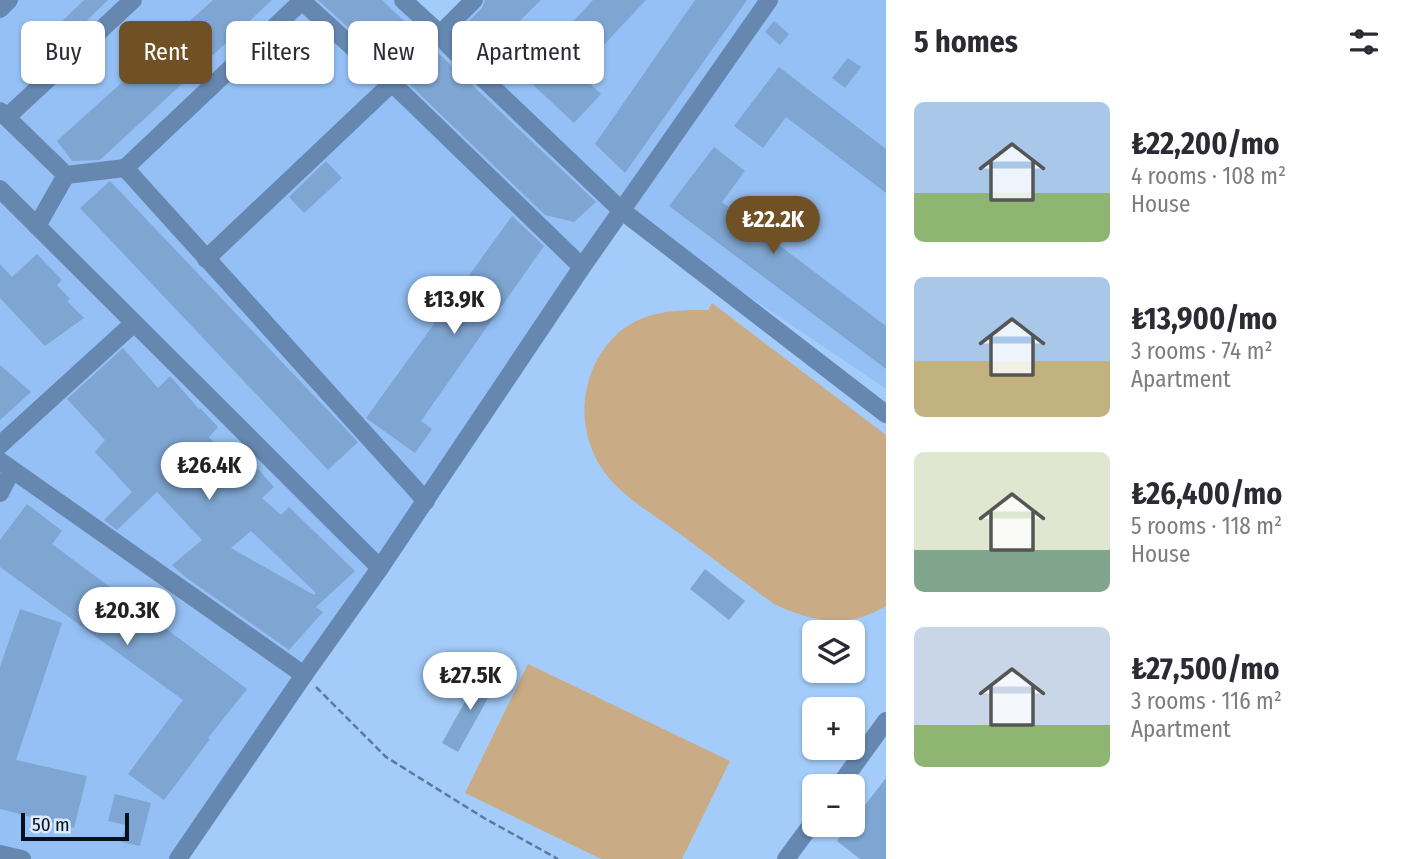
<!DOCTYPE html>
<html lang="en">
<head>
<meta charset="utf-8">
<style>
  :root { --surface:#fff; --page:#f2f2f3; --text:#2b2b33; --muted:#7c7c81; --accent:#705126 }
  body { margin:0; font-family:"Fira Sans Condensed",sans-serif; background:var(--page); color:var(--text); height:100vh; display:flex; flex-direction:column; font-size:26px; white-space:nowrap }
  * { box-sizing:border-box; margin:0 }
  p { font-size:23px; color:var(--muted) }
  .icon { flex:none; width:38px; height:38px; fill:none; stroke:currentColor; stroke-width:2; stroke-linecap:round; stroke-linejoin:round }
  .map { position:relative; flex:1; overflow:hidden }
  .details { display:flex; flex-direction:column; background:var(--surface); width:525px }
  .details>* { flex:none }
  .hud { position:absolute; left:21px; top:21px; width:665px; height:63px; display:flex; gap:14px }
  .tools { position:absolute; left:802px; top:620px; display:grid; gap:14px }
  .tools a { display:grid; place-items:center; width:63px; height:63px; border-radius:10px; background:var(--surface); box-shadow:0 2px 5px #0004; font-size:35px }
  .scale { position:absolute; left:21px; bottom:18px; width:108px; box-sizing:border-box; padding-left:7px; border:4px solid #041020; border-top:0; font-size:19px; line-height:24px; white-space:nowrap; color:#041020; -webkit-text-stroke:5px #daebfe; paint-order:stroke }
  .price { position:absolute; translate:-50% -60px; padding:0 16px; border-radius:24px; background:#fff; color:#222; font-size:23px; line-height:46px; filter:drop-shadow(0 2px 4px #0008) }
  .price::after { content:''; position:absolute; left:50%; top:42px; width:21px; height:16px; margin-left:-10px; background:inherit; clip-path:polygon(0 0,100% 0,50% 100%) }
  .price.on { background:var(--accent); color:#fff }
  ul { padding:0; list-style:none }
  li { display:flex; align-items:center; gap:21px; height:175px; padding:0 28px }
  li span { display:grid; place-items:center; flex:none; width:196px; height:140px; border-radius:10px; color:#555 }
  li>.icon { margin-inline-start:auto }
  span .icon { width:84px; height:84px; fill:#fffc; stroke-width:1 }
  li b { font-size:30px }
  h2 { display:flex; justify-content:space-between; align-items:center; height:84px; padding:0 28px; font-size:30px }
  .tag { padding:0 24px; border-radius:10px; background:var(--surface); box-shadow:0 2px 5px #0004; font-size:24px; line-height:63px }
  .tag.on { background:var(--accent); color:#fff }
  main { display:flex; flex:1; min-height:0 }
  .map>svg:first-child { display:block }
  .built { fill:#95c0f5 }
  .green { fill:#c9ab85 }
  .building { fill:#7fa6d2; fill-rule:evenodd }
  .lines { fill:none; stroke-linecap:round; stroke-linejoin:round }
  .path { stroke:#5e7a9b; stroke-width:2.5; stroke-dasharray:7 3.5; stroke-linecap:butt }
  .minor { stroke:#6688b0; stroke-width:18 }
</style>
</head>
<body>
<main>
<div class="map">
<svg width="886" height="859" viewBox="0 0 886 859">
  <rect width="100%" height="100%" fill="#a4ccfa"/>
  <polygon class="built" points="0,0 405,0 440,34 506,79 448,21 466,0 886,0 886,389 621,210 185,859 0,859"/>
  <g class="green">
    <path d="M 712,303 L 886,435 L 886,606 C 849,629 811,622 774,604 C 742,581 711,557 680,534 C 656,516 627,500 609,478 C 580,443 577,397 598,358 C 624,314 661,309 708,310 Z"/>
    <polygon points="528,664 730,761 682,859 601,859 465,793"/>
  </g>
  <g class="building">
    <polygon points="84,0 108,0 36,70 24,58"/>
    <polygon points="213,0 272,0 100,160 72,161 57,141"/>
    <polygon points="318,0 382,0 596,202 574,222 545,215 400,75"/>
    <polygon points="485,0 541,0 494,46 467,23 482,8"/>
    <polygon points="593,0 646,0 598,51 569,26"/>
    <polygon points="695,0 747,0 625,173 595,144"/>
    <polygon points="774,21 789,34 780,45 765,32"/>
    <polygon points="302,23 312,32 296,47 287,38"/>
    <polygon points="542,39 601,94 574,123 515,68"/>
    <polygon points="848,58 861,67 845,88 832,78"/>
    <polygon points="779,67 886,149 886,193 786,117 763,148 734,126"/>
    <polygon points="714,147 745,171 722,202 886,326 886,369 669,206"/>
    <polygon points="326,161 342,178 304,213 289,197"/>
    <polygon points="110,181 358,442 328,470 80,208"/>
    <polygon points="512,216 544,246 421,421 432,429 415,453 366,418"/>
    <polygon points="37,254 62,280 57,285 70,299 67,301 84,318 45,346 0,298 0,264 12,277"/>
    <path d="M 123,348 L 158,388 L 170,376 L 199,409 L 200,408 L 218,427 L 209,437 L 248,479 L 258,469 L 274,487 L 262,498 L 281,515 L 289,507 L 355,571 L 316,607 L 323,612 L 289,650 L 184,576 L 172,565 L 202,540 L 157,492 L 117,530 L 104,520 L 132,492 L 95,452 L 105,440 L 67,399 ZM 251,531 L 316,593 L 314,595 L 231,548 Z"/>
    <polygon points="0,365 31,392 0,420"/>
    <polygon points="27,504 62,531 52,544 247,689 208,738 210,739 164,800 128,774 183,700 0,567 0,540"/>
    <polygon points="705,569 745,601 729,620 690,589"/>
    <polygon points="20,609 62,623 16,760 87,776 74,828 0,809 0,667"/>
    <polygon points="481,673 497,682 458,752 442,743"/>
    <polygon points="886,778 886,859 860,859 837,841"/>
    <polygon points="115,794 151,803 140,846 121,842 126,825 108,821"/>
  </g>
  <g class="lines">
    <polyline class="path" points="316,687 386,757 484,818 558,859"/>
    <g class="minor">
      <polyline points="403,0 440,34 474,0"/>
      <polyline points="0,9 9,0"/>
      <polyline points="440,34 449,46 621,210 886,414"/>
      <polyline points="0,111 66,175 125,168"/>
      <polyline points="7,117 133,0"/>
      <polyline points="0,189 380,568"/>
      <polyline points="37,226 66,175"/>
      <polyline points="206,259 392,83"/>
      <polyline points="0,445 134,323"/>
      <polyline points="0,461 304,675"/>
      <polyline points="0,493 12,470"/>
      <polyline points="426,501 125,168 302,1 392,83 582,267"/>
      <polyline points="839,786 886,721"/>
      <polyline points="0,854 22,859"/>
      <polyline points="178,859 304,675 380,568 582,267 769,0"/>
      <polyline points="786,859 814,821"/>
    </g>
  </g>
</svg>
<div class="tools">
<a><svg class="icon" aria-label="layers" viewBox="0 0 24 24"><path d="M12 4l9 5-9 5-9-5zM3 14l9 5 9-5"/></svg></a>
<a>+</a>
<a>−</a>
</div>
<div class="scale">50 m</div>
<b class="price on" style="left:773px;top:256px">₺22.2K</b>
<b class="price" style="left:454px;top:336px">₺13.9K</b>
<b class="price" style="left:209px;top:502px">₺26.4K</b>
<b class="price" style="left:127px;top:647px">₺20.3K</b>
<b class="price" style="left:470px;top:712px">₺27.5K</b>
<div class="hud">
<a class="tag">Buy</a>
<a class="tag on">Rent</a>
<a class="tag">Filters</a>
<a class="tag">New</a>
<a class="tag">Apartment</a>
</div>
</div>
<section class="details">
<h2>5 homes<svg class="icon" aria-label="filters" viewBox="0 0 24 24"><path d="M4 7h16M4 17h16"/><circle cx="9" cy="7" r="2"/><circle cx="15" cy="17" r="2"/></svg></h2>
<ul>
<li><span style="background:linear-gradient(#a9c7e8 65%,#8fb573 0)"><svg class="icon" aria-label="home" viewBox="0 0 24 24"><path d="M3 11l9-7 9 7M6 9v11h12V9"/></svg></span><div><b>₺22,200/mo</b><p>4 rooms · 108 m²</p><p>House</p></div></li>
<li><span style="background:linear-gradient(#a9c7e8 60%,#c2b280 0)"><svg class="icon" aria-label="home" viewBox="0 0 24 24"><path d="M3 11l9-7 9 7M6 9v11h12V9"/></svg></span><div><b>₺13,900/mo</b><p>3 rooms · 74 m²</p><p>Apartment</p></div></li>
<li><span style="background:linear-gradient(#dfe7d0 70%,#7fa58c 0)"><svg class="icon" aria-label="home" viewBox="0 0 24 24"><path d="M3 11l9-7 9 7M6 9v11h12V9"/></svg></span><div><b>₺26,400/mo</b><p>5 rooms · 118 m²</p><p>House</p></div></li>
<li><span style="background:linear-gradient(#c9d6e8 70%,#8fb573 0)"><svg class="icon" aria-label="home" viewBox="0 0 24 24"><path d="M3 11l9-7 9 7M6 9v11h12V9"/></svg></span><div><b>₺27,500/mo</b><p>3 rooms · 116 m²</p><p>Apartment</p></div></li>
</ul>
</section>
</main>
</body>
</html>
